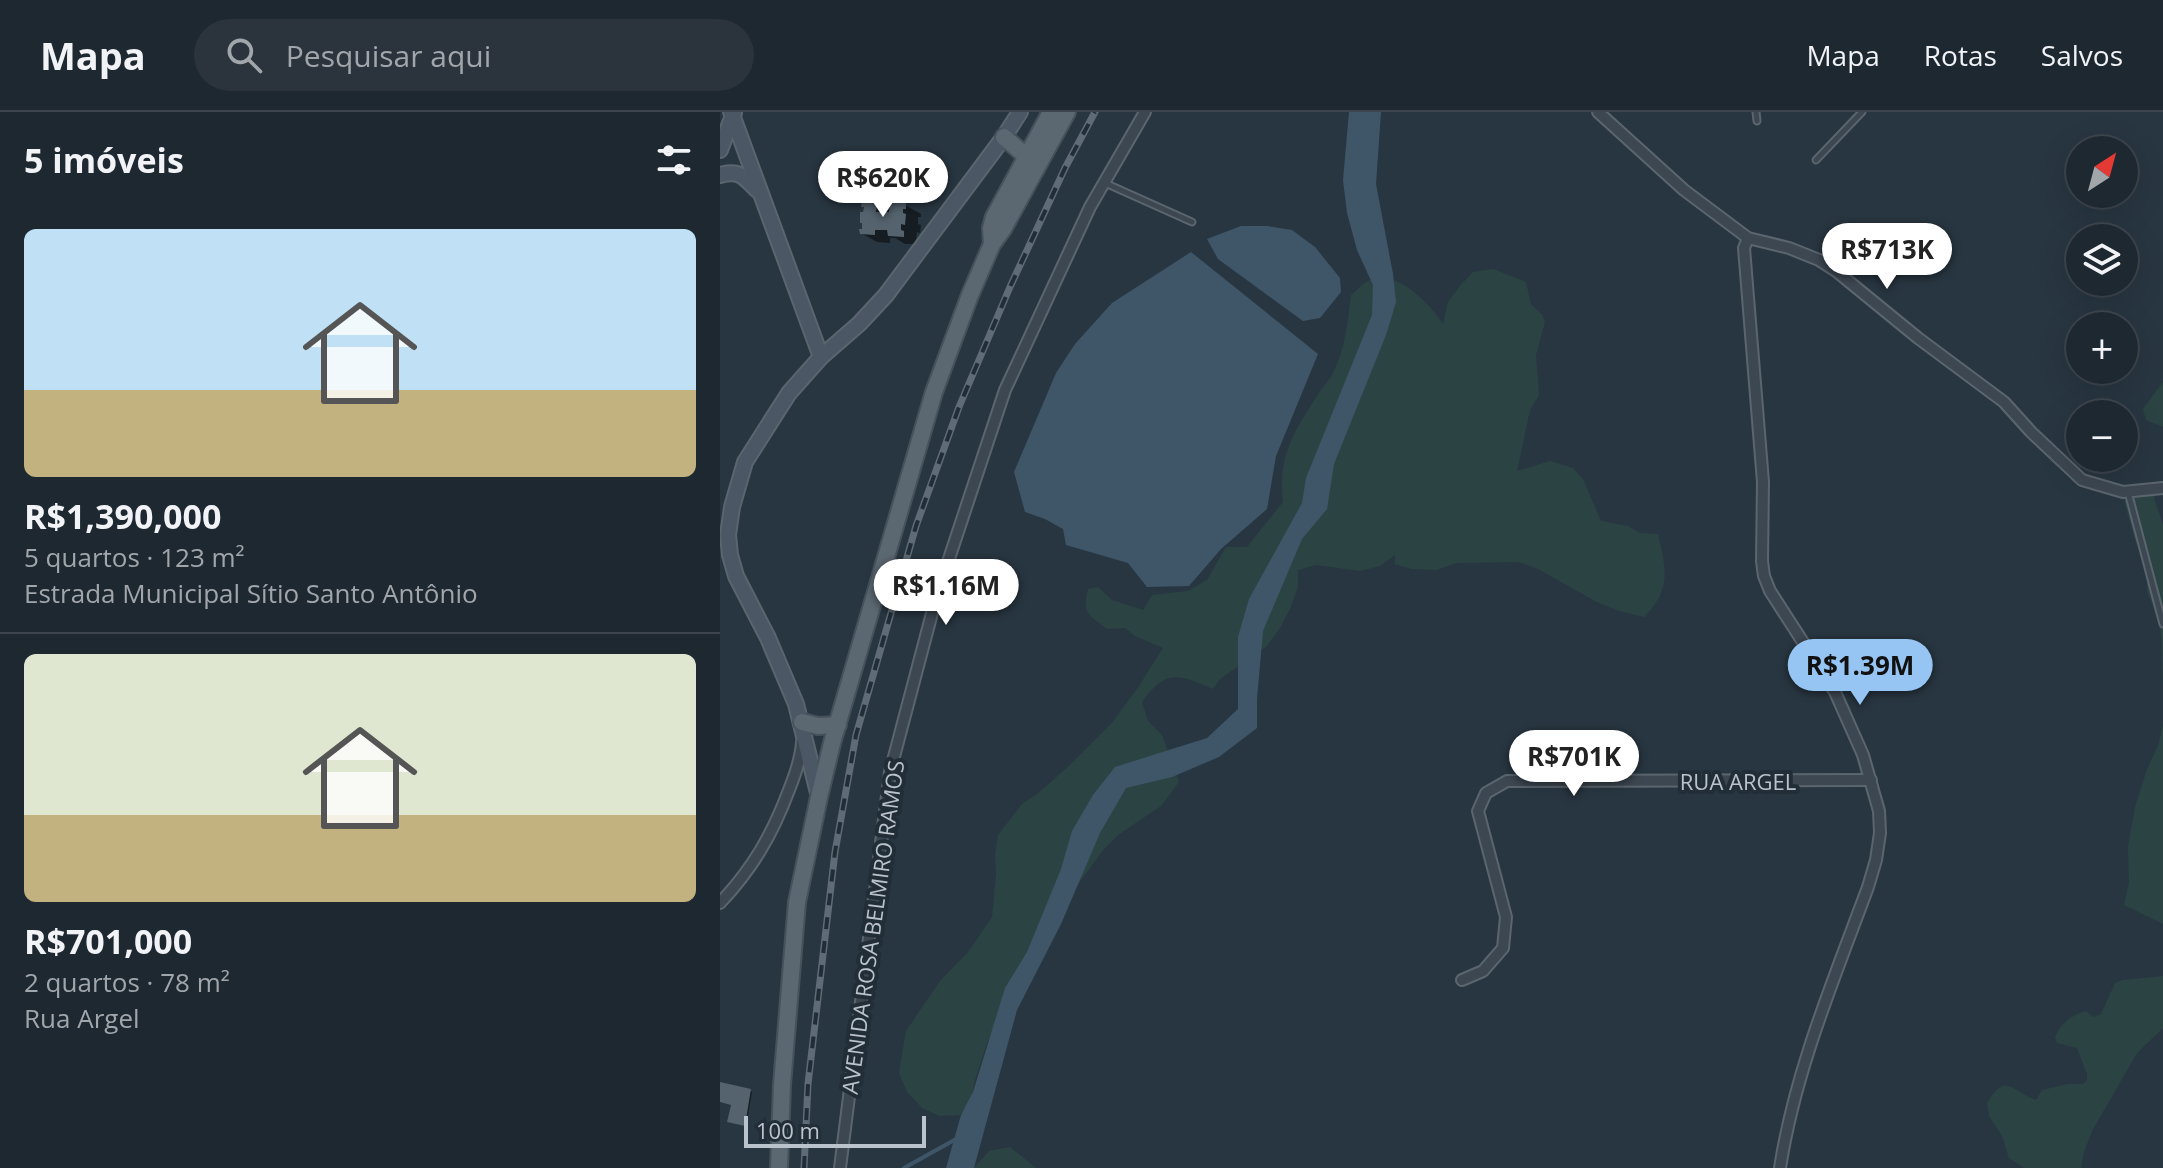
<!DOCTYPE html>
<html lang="pt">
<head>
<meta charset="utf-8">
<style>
  :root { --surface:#1e2831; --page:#2b343d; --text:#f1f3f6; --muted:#a1a6ab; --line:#3c444d; --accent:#97c5f3 }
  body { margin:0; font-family:"Open Sans",sans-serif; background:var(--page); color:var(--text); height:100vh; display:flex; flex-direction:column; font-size:30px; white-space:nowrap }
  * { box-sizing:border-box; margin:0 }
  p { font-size:26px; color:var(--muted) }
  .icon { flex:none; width:44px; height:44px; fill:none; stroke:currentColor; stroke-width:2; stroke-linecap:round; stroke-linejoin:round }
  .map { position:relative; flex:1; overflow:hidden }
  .sheet { display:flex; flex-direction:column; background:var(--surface); width:720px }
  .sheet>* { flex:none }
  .needle { width:52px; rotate:36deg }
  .fabs { position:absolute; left:1346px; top:24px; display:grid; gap:16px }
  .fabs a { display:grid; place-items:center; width:72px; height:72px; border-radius:50%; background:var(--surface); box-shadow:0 8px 32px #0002,0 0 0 2px var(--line); font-size:40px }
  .scale { position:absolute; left:24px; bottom:20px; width:182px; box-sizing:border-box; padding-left:8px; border:4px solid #bac2cb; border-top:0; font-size:22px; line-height:28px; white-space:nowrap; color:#bac2cb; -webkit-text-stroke:6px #212d37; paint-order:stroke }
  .price { position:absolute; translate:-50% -68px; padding:0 18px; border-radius:28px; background:#fff; color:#222; font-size:26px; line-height:52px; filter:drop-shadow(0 2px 4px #0008) }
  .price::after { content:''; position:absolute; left:50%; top:48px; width:24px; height:18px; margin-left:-12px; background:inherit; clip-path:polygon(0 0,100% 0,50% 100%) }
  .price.selected { background:var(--accent); color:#111 }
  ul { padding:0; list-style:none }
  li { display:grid; align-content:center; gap:16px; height:424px; padding:0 24px }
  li+li { border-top:2px solid var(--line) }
  li span { display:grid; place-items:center; height:248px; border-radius:12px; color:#555 }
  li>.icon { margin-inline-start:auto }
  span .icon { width:144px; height:144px; fill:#fffc; stroke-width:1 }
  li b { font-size:34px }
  h2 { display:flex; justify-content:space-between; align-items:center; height:96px; padding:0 24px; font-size:34px }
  header { display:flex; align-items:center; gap:48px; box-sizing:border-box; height:112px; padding:0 40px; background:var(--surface); border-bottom:2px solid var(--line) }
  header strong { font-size:38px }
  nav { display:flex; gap:44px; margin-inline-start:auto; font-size:28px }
  .search { width:560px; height:72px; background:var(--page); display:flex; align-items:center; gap:20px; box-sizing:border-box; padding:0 28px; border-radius:44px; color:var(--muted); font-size:30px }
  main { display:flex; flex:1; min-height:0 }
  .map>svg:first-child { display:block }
  .green { fill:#2b4443 }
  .water { fill:#3f5669 }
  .shadow { fill:#0007 }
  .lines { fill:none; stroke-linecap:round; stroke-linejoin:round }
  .stream { stroke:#3f5669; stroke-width:4 }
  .building { fill:#54636e }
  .lane-casing { stroke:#5b656e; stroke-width:9 }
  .street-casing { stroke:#5b656e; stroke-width:14 }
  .secondary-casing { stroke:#5b656e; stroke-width:18 }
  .primary-casing { stroke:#46515a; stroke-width:20 }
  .lane { stroke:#3d4751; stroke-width:5 }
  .street { stroke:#3d4751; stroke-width:10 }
  .secondary { stroke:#4b5764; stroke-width:14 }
  .primary { stroke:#5b6771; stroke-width:16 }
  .rail-casing { stroke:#5f6c78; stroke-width:7 }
  .rail { stroke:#212d37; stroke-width:4; stroke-dasharray:12; stroke-linecap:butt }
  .labels { text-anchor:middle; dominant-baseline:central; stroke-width:8; stroke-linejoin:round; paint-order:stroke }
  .street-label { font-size:22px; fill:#bac2cb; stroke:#212d37 }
</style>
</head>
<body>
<header>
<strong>Mapa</strong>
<div class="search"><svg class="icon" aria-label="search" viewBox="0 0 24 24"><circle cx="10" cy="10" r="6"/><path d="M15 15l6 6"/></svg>Pesquisar aqui</div>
<nav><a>Mapa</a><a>Rotas</a><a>Salvos</a></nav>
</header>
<main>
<section class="sheet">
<h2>5 imóveis<svg class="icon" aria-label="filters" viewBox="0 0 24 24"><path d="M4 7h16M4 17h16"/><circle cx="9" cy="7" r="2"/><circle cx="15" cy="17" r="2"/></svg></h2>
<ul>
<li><span style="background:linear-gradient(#bfe0f5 65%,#c2b280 0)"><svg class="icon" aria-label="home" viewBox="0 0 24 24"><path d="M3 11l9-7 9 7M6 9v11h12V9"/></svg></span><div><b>R$1,390,000</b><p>5 quartos · 123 m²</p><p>Estrada Municipal Sítio Santo Antônio</p></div></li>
<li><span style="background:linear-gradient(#dfe7d0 65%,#c2b280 0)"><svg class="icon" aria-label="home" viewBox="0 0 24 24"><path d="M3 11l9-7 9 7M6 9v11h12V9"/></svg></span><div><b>R$701,000</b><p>2 quartos · 78 m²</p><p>Rua Argel</p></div></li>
</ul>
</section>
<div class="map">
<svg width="1443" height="1056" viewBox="0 0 1443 1056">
  <rect width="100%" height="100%" fill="#283641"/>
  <g class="green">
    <path d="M 773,157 L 806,170 L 811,192 L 822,203 L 825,210 L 816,243 L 819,283 L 810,298 L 797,359 L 830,349 L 853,356 L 863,367 L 881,409 L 908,414 L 920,421 L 938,422 C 946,457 952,477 924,505 L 899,499 L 875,489 L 818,457 L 799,450 L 736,451 L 717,458 L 692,457 L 675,452 L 675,443 L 660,454 L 640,459 L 596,453 L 578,458 L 578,475 L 570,497 L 560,516 L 547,534 L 500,567 L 493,577 C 458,562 446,557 422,590 L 428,609 L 442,623 L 459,670 L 441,694 L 398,723 L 384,737 L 322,821 L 267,931 L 255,968 L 251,987 L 240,1003 L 220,1004 L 202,996 L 187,980 L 179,961 L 186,919 L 220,869 L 249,839 L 272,805 L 276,762 L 275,742 L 278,723 L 302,692 L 317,682 L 349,654 L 392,611 L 419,574 L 443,536 L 415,524 L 405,516 L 387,517 C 368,502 362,502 368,477 L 378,475 L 392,488 L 423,498 L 432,483 L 468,479 L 487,468 L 506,435 L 527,435 L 563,390 C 557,344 575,318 599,281 C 603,274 610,268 613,261 C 625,237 628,209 631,183 C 636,179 641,173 646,170 C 675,154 708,190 723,212 L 728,190 L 740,174 L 753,160 Z"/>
    <polygon points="1443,270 1443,315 1426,308 1423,297"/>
    <polygon points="1436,380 1434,387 1443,412 1443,578 1442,531 1439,509 1427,479 1427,454 1415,428 1404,389 1418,382"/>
    <polygon points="1443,613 1443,812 1404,793 1409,771 1408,734 1415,695 1426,660 1439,631"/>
    <path d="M 1443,864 L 1443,916 L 1417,941 L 1372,1019 L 1364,1040 L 1361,1056 L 1304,1056 L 1289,1046 L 1282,1024 L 1269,1004 L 1267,991 C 1287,959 1291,980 1316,988 L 1322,978 L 1348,972 L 1363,972 L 1367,968 L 1367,962 L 1357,936 L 1337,931 L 1335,925 C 1341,911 1352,903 1366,899 L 1373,905 L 1381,902 L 1395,871 L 1403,868 Z"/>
    <polygon points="290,1035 316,1056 254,1056 269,1039"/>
  </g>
  <g class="water">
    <polygon points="629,0 661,0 656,72 673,162 676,190 666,223 614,352 607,397 582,427 543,519 537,587 537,616 499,645 452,665 406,676 380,721 341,812 297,898 254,1056 226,1056 241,1003 253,980 285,876 307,840 341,757 352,719 373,683 395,655 487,626 518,597 518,525 529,487 582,391 586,366 652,203 653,173 637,138 627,101 623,68"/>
    <polygon points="521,114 547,114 572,118 595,135 620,166 621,180 600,206 583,209 498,147 487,127"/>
    <polygon points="471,140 598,242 556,344 547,397 501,437 469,474 427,475 408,451 346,433 343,417 325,407 305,400 294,360 336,261 355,232 392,191"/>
  </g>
  <g class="shadow">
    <polygon points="157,91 171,99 185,93 201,102 201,105 198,105 198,112 201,113 200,121 197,120 196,128 200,132 185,132 175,126 170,126 170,131 157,130 141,121"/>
    <polygon points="0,972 32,980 26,1014 11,1010 13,992 0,989"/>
  </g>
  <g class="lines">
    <polyline class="stream" points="184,1056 238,1026"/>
  </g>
  <g class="building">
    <polygon points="142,89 158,89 156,100 169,100 170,91 186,91 186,97 183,97 183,101 186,102 185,113 181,112 181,118 184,119 184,125 168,124 167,118 155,118 155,123 140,122 139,117 142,117 142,111 140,111 140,100 143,100 144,95 141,95"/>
    <polygon points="0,970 31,977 25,1014 7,1010 11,993 0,990"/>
  </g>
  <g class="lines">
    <defs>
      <g id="lane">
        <polyline points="1036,0 1037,9"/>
        <polyline points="1096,48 1142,0"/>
        <polyline points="385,71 472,110"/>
        <polyline points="1408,380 1443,512"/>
      </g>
      <g id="street">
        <polyline points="878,0 964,78 1028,126 1069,136 1099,148 1116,159 1198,226 1284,290 1311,320 1362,368 1403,380 1443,376"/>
        <path d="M 1028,126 L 1024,136 L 1043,370 L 1042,449 L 1044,464 L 1050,479 L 1115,580 L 1143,643 L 1159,699 L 1160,721 L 1156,748 L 1148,775 C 1114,867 1075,959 1060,1056"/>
        <path d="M 0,791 C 33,756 52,723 69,678 C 75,663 81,647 82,630"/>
        <polyline points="742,868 763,859 783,836 786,805 758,699 766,681 787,669 1151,668"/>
        <polyline points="120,1056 170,660 216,486 285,278 370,95 425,0"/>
      </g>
      <g id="secondary">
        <polyline points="11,0 101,245"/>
        <polyline points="0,38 14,1"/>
        <path d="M 0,63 C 20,58 23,64 37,78"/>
        <polyline points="99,685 76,592 48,526 16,464 10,443 8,423 12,395 25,350 69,281 101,245 139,212 166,183 284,25 300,0"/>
      </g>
      <g id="primary">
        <polyline points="284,25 306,44 309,52"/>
        <polyline points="272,132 271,116 274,105 331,0"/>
        <polyline points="82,610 98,614 118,613"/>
        <polyline points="59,1056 62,973 77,790 99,685 112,631 214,280 250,183 272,132 283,117 347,0"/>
      </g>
    </defs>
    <use href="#lane" class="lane-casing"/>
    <use href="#street" class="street-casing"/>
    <use href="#secondary" class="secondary-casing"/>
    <use href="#primary" class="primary-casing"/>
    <use href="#lane" class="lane"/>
    <use href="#street" class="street"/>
    <use href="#secondary" class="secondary"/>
    <use href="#primary" class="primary"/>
    <defs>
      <polyline id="rail" points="84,1056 88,972 115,740 136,623 196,414 239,295 290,175 345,56 375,0"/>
    </defs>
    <use href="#rail" class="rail-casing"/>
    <use href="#rail" class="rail"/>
  </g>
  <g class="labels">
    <g class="street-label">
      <text x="1018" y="669">RUA ARGEL</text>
      <text transform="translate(152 815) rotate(-82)">AVENIDA ROSA BELMIRO RAMOS</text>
    </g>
  </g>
</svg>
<div class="fabs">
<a><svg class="needle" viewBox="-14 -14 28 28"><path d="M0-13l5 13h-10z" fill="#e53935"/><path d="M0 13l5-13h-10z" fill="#a1a6ab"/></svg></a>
<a><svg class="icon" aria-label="layers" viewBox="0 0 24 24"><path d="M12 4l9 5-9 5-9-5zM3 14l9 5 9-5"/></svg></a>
<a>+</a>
<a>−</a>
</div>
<div class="scale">100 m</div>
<b class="price" style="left:163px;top:107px">R$620K</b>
<b class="price" style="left:1167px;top:179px">R$713K</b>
<b class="price" style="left:226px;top:515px">R$1.16M</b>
<b class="price selected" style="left:1140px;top:595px">R$1.39M</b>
<b class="price" style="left:854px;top:686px">R$701K</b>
</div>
</main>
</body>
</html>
